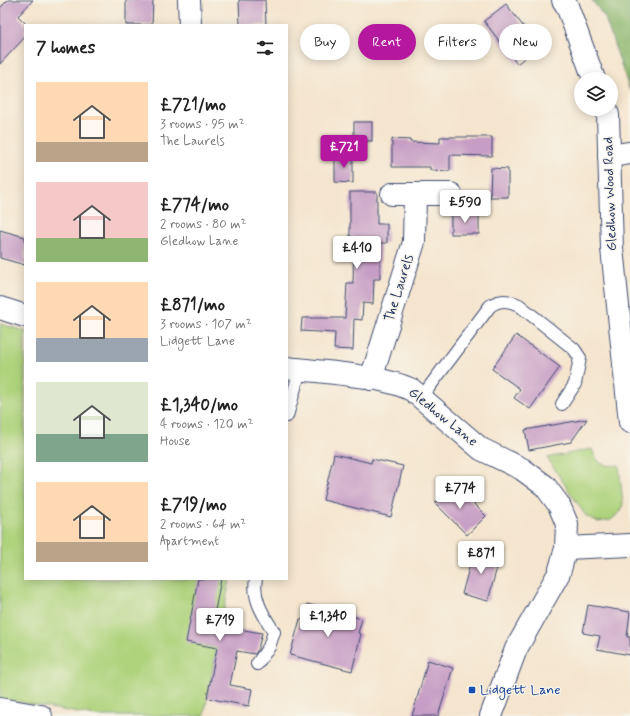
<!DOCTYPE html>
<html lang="en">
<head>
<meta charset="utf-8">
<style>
  :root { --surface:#fff; --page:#f2f2f2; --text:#222; --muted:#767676; --accent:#b5179e }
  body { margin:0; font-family:Mynerve,sans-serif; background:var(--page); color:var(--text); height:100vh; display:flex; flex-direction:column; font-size:15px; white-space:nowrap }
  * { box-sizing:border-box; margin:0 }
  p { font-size:13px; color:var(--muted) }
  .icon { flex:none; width:22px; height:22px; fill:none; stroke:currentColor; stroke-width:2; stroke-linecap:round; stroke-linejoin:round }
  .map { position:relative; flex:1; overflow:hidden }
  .details { position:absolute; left:24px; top:24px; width:264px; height:556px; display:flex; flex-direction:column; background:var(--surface); border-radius:0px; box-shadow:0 2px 10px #0003 }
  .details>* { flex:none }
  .hud { position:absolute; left:300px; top:24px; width:270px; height:36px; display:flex; gap:8px }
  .tools { position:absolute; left:574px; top:72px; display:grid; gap:8px }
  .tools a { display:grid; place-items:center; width:44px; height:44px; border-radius:50%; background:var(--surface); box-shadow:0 2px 10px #0003; font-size:20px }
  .price { position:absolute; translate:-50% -34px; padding:0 9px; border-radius:4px; background:#fff; color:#222; font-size:13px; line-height:26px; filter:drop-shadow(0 1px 2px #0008) }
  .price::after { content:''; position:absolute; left:50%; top:24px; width:12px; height:9px; margin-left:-6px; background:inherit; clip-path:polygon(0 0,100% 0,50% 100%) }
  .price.active { background:var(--accent); color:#fff }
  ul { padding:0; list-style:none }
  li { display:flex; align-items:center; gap:12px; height:100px; padding:0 12px }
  li span { display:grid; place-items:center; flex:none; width:112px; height:80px; border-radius:0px; color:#555 }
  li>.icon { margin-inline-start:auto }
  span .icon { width:48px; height:48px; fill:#fffc; stroke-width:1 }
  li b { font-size:17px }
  h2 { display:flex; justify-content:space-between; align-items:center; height:48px; padding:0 12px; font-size:17px }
  .pill { padding:0 14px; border-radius:18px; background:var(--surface); box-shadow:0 2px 10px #0003; font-size:14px; line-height:36px }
  .pill.active { background:var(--accent); color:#fff }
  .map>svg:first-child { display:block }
  .green { fill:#aed37c; stroke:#64816d }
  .forest { fill:#8ab56c; stroke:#527265 }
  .building { fill:#c69dc5 }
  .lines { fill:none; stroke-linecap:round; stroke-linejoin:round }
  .lane-casing { stroke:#3c4a6f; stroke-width:14 }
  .street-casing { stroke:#3c4a6f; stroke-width:24 }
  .secondary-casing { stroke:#3c4a6f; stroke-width:24 }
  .lane { stroke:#fff; stroke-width:12 }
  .street { stroke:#fff; stroke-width:22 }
  .secondary { stroke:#fff; stroke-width:22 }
  .transit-dot { fill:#1a4fb4; stroke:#f7f3e8; stroke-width:1.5 }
  .labels { text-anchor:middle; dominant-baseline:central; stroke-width:3; stroke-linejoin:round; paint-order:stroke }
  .street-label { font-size:14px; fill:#1b2f5e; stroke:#f7f3e8 }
  .transit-label { font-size:14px; fill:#164399; stroke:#f7f3e8; text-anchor:start }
</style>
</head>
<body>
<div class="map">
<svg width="630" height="716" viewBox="0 0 630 716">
  <rect width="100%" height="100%" fill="#f7f3e8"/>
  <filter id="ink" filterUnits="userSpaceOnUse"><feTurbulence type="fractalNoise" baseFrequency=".025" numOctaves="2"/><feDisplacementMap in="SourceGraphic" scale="8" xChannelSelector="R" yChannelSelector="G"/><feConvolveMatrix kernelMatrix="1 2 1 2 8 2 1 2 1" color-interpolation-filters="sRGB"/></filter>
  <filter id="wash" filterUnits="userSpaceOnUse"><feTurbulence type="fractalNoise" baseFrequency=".012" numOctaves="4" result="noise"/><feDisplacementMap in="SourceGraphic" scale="16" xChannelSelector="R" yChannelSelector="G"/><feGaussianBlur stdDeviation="0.9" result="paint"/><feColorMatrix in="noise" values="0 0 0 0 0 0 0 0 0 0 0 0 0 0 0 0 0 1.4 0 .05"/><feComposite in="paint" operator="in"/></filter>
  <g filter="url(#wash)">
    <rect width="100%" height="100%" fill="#f5e5ce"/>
    <g class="green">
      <polygon points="0,324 25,331 25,579 230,579 204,716 96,716 0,699"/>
      <path d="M 592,449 C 597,464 604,467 619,465 L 623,504 L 621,511 L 611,520 L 598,522 L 586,516 L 547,458 Z"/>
    </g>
    <polygon class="forest" points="592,0 630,0 630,91 605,18"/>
    <g id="blocks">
      <g class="building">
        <polygon points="8,0 33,0 18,16 25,23 25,37 0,64 0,8"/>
        <polygon points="126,0 153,0 152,25 126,25"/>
        <polygon points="239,0 265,0 266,25 240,25"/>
        <polygon points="506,4 537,44 531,48 533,51 517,64 484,21"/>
        <rect x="354" y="122" width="18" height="19"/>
        <polygon points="440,137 492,137 492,156 450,155 450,171 430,170 430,167 392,167 392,139 410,140 410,142 440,143"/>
        <polygon points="335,155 353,155 353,183 335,182"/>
        <polygon points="491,168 508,169 508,197 490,197"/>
        <polygon points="350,192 377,192 377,224 387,224 387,243 380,243 380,279 374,279 373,304 363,303 362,320 354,319 353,350 334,349 335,333 301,331 302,318 345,318 347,283 353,283 354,237 350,236"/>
        <rect x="474" y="196" width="15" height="16"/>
        <rect x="451" y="215" width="28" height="19"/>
        <polygon points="0,230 25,237 25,265 0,258"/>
        <polygon points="516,335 560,367 530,409 514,398 520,389 492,369"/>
        <polygon points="587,419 571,442 529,450 525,430"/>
        <polygon points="334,454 371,463 372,459 403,466 391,517 323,500"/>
        <polygon points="454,484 486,516 467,535 435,503"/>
        <polygon points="474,549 500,556 488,601 462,594"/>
        <polygon points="198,579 221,579 215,611 234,615 232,628 262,633 258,649 255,654 237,651 230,685 252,689 249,706 207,698 217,648 186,642"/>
        <polygon points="307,604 362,619 358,633 361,634 352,671 290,655 300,619 303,620"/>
        <polygon points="588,605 630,612 627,637 630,637 630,655 597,649 600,636 583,633"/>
        <polygon points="428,660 453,668 438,716 412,716"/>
      </g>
    </g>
  </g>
  <g filter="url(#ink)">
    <use href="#blocks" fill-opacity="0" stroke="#3c4a6f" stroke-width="1"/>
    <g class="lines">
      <defs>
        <g id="lane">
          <path d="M 421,398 L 490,306 C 500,299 508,300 519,305 L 574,349 L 580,358 L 575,384 L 562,404"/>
          <polyline points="287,416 300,370"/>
          <path d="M 256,579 C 252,599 264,616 274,632 L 269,647 L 257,664"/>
        </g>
        <g id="street">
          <polyline points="189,0 190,25"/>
          <polyline points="609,156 630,153"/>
          <polyline points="392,194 415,194"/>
          <polyline points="371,379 414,242 415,194 451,194"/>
          <polyline points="0,709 41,716"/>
        </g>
        <g id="secondary">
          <polyline points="563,0 567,6 594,79"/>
          <polyline points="606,109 608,115 612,248 630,422"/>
          <polyline points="0,308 25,316"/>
          <path d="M 287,368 C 322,372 381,375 412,390 L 481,449 L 522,469 L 545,486 L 559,505 L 567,524 L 566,548 L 559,573 L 516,649 L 491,716"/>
          <polyline points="566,548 630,545"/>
        </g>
      </defs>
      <use href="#lane" class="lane-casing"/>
      <use href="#street" class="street-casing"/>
      <use href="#secondary" class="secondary-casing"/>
      <use href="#lane" class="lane"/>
      <use href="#street" class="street"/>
      <use href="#secondary" class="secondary"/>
    </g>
  </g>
  <rect class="transit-dot" x="468" y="686" width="8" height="8" rx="2"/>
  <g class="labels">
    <g class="street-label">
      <text transform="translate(610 194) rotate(-92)">Gledhow Wood Road</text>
      <text transform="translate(399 288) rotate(-73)">The Laurels</text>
      <text transform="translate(443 417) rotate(39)">Gledhow Lane</text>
    </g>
    <g class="transit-label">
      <text x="480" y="690">Lidgett Lane</text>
    </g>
  </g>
</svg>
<div class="tools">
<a><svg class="icon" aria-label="layers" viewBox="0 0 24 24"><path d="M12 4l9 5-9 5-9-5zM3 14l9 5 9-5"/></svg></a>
</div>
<b class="price active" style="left:344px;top:169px">£721</b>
<b class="price" style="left:465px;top:224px">£590</b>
<b class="price" style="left:357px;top:270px">£410</b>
<b class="price" style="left:460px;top:510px">£774</b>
<b class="price" style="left:481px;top:575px">£871</b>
<b class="price" style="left:328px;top:638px">£1,340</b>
<b class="price" style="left:220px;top:642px">£719</b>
<div class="hud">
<a class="pill">Buy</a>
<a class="pill active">Rent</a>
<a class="pill">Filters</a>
<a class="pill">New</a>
</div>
<section class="details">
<h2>7 homes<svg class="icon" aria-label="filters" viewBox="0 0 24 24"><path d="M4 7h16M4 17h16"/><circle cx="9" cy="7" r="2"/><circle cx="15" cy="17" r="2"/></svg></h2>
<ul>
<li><span style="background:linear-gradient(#ffd9b3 75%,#b9a48a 0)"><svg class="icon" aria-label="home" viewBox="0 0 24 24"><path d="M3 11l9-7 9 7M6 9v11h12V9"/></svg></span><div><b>£721/mo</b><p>3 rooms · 95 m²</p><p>The Laurels</p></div></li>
<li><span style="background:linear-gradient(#f6c9c9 70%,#8fb573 0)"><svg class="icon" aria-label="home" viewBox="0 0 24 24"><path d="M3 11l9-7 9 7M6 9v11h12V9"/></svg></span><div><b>£774/mo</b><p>2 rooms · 80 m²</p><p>Gledhow Lane</p></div></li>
<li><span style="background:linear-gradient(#ffd9b3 70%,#9aa5b1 0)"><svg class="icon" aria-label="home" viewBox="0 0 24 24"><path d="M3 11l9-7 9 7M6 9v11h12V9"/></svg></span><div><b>£871/mo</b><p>3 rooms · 107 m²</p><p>Lidgett Lane</p></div></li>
<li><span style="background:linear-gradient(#dfe7d0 65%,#7fa58c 0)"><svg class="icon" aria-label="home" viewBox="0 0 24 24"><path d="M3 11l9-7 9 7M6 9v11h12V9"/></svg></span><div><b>£1,340/mo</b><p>4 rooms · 120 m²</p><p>House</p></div></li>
<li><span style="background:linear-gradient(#ffd9b3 75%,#b9a48a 0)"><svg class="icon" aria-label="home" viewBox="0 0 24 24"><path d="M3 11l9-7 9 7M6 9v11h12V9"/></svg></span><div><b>£719/mo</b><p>2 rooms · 64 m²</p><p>Apartment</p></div></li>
</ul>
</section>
</div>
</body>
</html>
